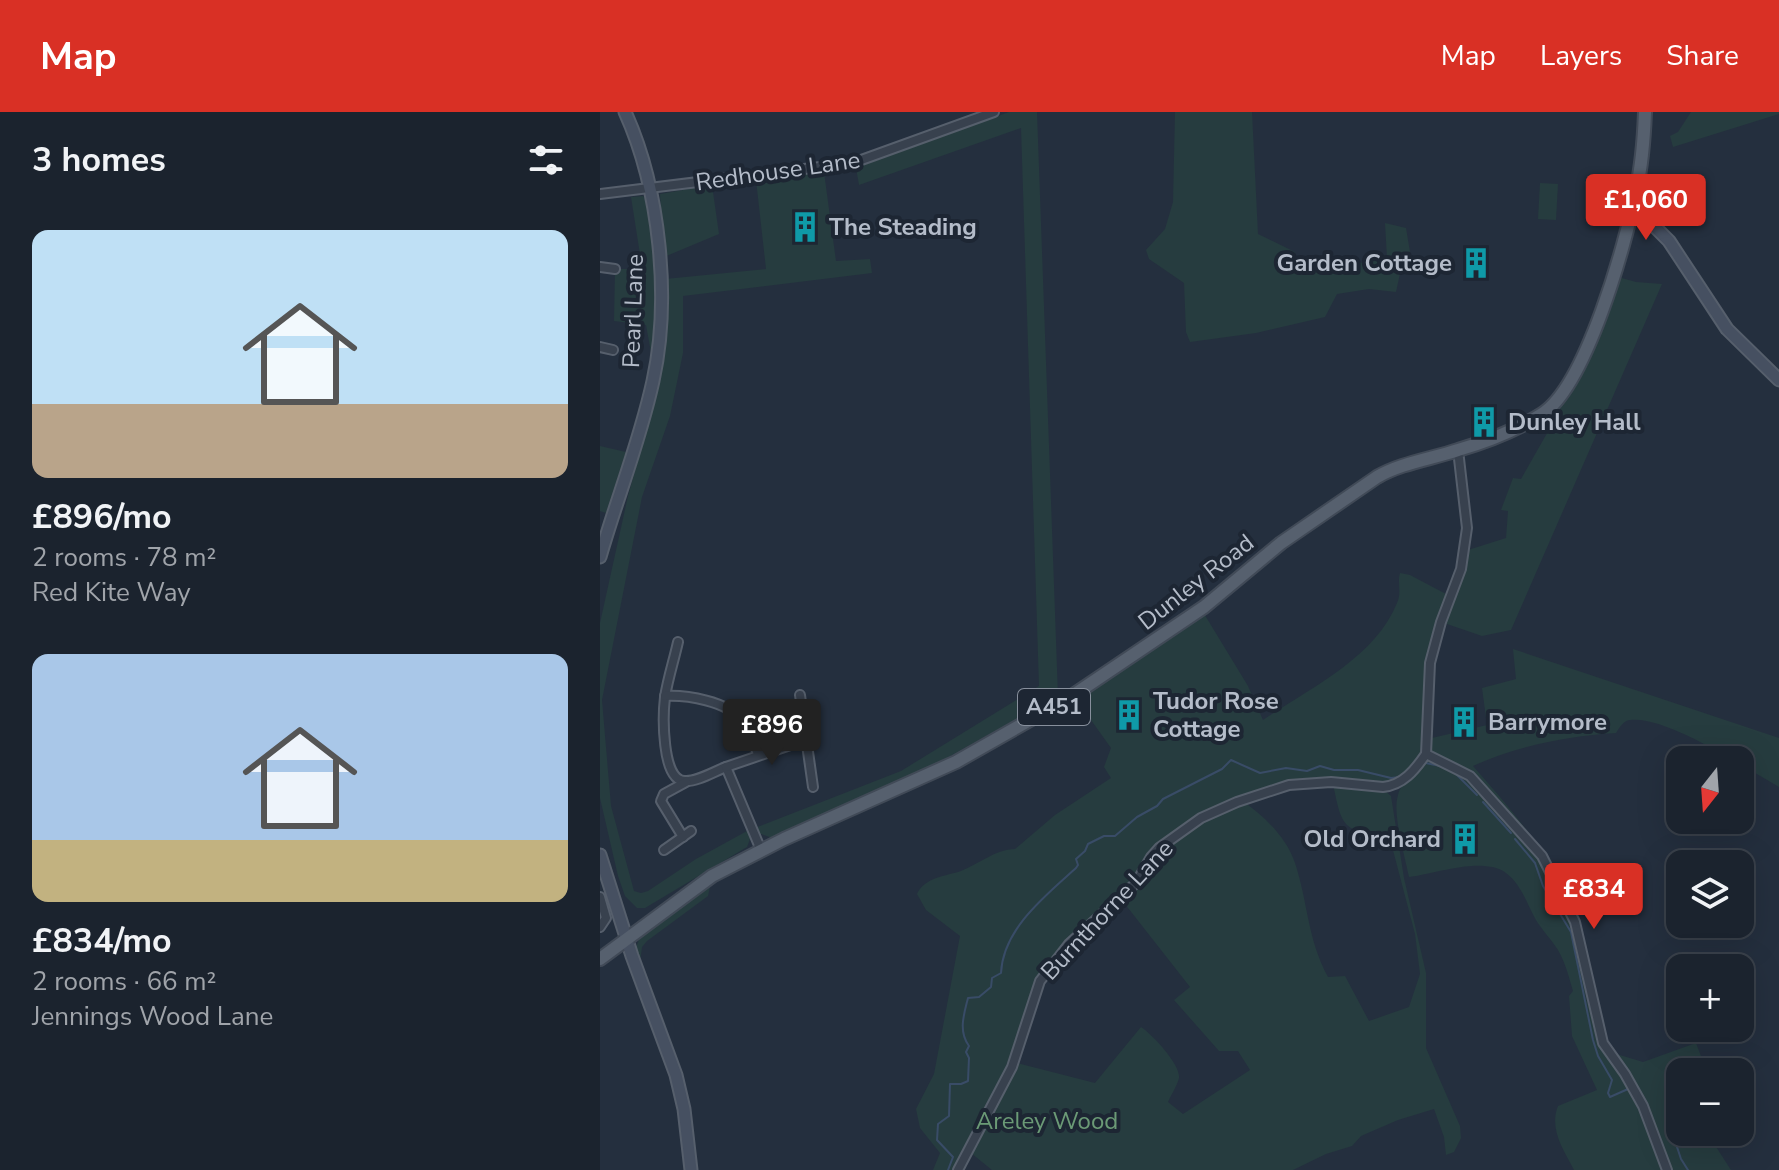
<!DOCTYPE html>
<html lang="en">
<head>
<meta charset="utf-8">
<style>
  :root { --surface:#1b232e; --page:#282f3a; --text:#f1f3f6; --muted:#a0a4aa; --line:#39404a; --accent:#d93025 }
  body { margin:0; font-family:"Nunito Sans",sans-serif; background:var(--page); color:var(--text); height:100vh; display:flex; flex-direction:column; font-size:30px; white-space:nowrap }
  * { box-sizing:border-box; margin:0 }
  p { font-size:26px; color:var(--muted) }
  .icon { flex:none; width:44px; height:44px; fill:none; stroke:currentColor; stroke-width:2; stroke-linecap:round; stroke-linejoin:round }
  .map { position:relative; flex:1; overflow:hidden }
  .details { display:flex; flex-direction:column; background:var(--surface); width:600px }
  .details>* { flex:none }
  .needle { width:52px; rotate:197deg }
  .tools { position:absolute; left:1066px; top:634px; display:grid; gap:16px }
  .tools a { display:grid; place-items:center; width:88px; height:88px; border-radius:16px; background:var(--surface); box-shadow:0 8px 32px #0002,0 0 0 2px var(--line); font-size:40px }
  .price { position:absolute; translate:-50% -68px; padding:0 18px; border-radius:8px; background:var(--accent); color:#fff; font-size:26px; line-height:52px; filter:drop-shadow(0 2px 4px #0008) }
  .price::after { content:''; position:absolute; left:50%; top:48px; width:24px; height:18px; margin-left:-12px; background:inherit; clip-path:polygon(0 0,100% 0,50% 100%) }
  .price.on { background:#222; color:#fff }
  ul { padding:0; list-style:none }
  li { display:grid; align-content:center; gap:16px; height:424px; padding:0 32px }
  li span { display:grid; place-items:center; height:248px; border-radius:16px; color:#555 }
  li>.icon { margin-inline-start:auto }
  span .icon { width:144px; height:144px; fill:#fffc; stroke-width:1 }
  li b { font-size:34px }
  h2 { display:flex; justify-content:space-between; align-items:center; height:96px; padding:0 32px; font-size:34px }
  header { display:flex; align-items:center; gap:48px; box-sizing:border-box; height:112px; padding:0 40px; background:var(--accent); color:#fff }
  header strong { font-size:38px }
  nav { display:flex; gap:44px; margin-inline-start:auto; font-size:28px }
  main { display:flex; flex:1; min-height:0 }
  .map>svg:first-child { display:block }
  .green { fill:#263c3f }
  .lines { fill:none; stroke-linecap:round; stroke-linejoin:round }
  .stream { stroke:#394c67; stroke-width:2 }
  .street-casing { stroke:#565f6c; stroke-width:12 }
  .secondary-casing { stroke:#565f6c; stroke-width:15 }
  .primary-casing { stroke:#414a57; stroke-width:16 }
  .street { stroke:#38414e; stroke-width:8 }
  .secondary { stroke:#465061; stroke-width:11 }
  .primary { stroke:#56606e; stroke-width:12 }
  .labels { text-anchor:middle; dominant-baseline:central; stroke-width:8; stroke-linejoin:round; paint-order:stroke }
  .shield { fill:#1d2633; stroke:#878f9c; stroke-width:2 }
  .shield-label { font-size:22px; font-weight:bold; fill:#b4bcc9 }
  .street-label { font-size:24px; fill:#b4bcc9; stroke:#1d2633 }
  .poi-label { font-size:24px; font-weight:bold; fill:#b4bcc9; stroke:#1d2633; text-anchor:start }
  .park-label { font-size:24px; fill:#6b9a76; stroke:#1d2633 }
</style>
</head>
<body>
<header>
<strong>Map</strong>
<nav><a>Map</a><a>Layers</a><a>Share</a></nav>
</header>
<main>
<section class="details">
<h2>3 homes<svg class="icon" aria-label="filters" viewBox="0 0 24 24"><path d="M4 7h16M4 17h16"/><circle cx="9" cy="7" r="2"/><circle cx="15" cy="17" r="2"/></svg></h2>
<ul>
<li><span style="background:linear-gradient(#bfe0f5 70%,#b9a48a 0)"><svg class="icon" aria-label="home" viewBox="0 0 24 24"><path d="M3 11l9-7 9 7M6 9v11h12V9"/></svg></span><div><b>£896/mo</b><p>2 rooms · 78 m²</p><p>Red Kite Way</p></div></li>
<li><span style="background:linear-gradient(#a9c7e8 75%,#c2b280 0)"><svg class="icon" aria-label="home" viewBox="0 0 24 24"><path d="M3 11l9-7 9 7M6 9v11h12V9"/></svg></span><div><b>£834/mo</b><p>2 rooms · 66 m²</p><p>Jennings Wood Lane</p></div></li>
</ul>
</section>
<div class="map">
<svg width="1179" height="1058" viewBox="0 0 1179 1058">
  <rect width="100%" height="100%" fill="#242f3e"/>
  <g class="green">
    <polygon points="409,0 437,0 458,584 334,653 182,722 172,726 161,722 150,727 147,735 45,796 37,796 25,784 18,764 0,686 0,511 28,384 58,276 64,243 65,167 166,157 156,68 224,60 236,149 270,147 272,161 83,184 83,241 70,304 42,385 2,588 11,694 34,779 41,781 48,779 96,747 147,719 301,659 439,574 421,16 259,73 256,56"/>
    <polygon points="575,0 652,0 658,122 695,140 698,158 783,148 787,146 785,111 806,116 810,140 803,148 796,180 769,177 737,182 725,205 656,221 590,230 586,220 584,171 549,147 546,138 565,117 573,90"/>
    <polygon points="1091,0 1179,0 1179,2 1073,35 1070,24 1078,20"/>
    <polygon points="940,71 958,72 956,108 938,107"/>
    <polygon points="112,73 119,122 64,145 60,82"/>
    <path d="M 43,84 L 49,91 C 55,143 58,193 52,246 L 46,213 L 14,209 L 15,157 L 38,157 L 42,155 L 31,85 Z"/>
    <polygon points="1018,165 1036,170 1062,172 911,518 882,524 844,511 868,438 906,426 908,399 901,398 913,366 921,367 946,323 955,311 945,307 962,290"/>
    <polygon points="0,334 26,340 6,401 0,399"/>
    <path d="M 800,461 L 810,463 L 846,482 L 827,545 L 825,617 L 822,638 L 820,645 L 804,664 L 787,671 L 718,667 L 679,672 L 633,689 L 558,734 L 528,774 L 470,828 L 437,866 L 403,966 L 365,1034 L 355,1058 L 333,1058 L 340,1041 L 320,1016 L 316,997 L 334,962 L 360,824 L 326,798 L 317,782 C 325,765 346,764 361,759 C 379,752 396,737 415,737 L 455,703 L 511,666 L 504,655 L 511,636 L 476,587 L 603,500 L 648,574 L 663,608 C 710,576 775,546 797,491 C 802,480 797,471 800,461 Z"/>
    <path d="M 913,537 L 1179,626 L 1179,675 L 1140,652 L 1140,648 L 1134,648 C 1110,635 1057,604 1030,608 C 1023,609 1020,615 1016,621 C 968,624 916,634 873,654 C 897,681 921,709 942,739 L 873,661 L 841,646 L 829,637 L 832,626 L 887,613 L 882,576 L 916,567 Z"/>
    <path d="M 827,649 L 841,653 L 861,663 L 941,746 L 971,806 L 981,847 L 986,886 L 994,910 L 996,926 L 1027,973 L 1035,972 L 1025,955 L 1013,941 L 1043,950 L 1096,931 L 1107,960 L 1080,960 L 1080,1020 L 1122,1020 L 1111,1027 L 1131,1058 L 974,1058 C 963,1037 949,1017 958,994 L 997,978 L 972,924 L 969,884 L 973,879 C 969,865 965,850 958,838 C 951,827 942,818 936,808 C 927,792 921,772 906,761 C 883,744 835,762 809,765 C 805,744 792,702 798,683 C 801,670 817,657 827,649 Z"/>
    <path d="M 733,672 L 784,678 L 791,684 L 804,766 L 826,861 L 826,936 L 860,1014 L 861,1026 L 854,1040 L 846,1043 L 844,1025 L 834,997 L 798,1008 L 761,1024 L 752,1034 L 726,1042 L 693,1058 L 392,1058 L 371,1041 L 417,951 L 495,971 L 541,915 C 552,922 581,953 579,966 C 577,974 571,983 568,990 L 583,1002 L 650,958 L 638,939 L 619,939 L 574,888 L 590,875 L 521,787 L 562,738 L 598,711 L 644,690 C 664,704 687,726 695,751 C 708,790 707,826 728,865 L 745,864 L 769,909 L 809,895 L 820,862 L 815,822 L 789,723 C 743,720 742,716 733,672 Z"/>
    <polygon points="110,775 108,784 47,829 42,835 40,850 35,838 40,825"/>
  </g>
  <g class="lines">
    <g class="stream">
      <polyline points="826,651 840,654"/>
      <polyline points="856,662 877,683"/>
      <polyline points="883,690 911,721"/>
      <polyline points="915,727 935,751 943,774 971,820 993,928 998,944 1012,968 1008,981 1010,985 1028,977"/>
      <polyline points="1069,1011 1081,1047 1088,1058"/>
      <path d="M 348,1058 L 353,1045 L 337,1028 L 338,1012 L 349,1004 L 350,972 L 361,972 L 368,969 L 369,946 L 366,940 L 369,934 C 358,919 364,902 368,886 L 379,885 L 391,875 L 392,866 L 401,861 C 403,817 445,784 476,756 L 478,753 L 476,747 L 485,739 L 488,732 L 504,724 L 515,724 L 537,705 L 557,694 L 563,687 L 622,657 L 631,648 L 660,661 L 686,656 L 707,659 L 720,654 L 734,658 L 758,658 L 791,666 L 800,665"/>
    </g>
    <defs>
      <g id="street">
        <polyline points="0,82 253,51 394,0"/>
        <polyline points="0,155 15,157"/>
        <polyline points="0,235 13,238"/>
        <path d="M 78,530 C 74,548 68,566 65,585 C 63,602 61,669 85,669 C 97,670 115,659 126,655 L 161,738"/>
        <polyline points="200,583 213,675"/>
        <path d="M 65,584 C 88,583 126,589 142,608 C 150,616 154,632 158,642"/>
        <polyline points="826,642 870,664 942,744 975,810 1003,931 1025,962 1043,994 1067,1058"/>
        <polyline points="126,655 208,627"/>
        <polyline points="83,725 61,689 64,682 86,670"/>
        <polyline points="64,738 91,719"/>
        <polyline points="0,785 6,806 0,815"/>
        <path d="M 358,1058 L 412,955 L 440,869 L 469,832 L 536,771 L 551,745 L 559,736 L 601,706 L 637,690 L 689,673 L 731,670 L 783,675 C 803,673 815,658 826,642 L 830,551 L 841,510 L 861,457 L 867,416 L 858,338"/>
      </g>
      <g id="secondary">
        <polyline points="1036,81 1042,102 1069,129 1127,217 1179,268"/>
        <path d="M 0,445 C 17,386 40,329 53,269 C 71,187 60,77 25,0"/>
        <polyline points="0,743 32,844 76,963 84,997 91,1058"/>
      </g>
      <path id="primary" d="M 0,847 L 112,764 L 184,727 L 356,650 L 472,584 L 604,495 L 681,431 L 777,365 C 801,351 831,347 858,338 C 886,330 918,317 942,302 C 986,274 1026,131 1036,79 C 1042,53 1044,27 1045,0"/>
    </defs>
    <use href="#street" class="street-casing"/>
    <use href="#secondary" class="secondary-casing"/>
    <use href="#primary" class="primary-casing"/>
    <use href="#street" class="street"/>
    <use href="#secondary" class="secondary"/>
    <use href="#primary" class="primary"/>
  </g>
  <defs>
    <symbol id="building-bare" viewBox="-9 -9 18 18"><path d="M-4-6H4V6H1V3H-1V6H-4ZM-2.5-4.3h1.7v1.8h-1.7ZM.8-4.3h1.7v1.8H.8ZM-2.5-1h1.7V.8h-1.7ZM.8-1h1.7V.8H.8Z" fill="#0f9aa8" stroke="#1d2633" stroke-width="2.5" paint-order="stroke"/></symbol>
  </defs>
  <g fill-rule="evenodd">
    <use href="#building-bare" x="183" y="93" width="44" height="44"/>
    <use href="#building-bare" x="854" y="129" width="44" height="44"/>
    <use href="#building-bare" x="862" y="288" width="44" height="44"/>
    <use href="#building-bare" x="507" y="581" width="44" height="44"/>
    <use href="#building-bare" x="842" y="588" width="44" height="44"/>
    <use href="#building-bare" x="843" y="705" width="44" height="44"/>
  </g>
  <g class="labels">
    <rect class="shield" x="418" y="577" width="72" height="36" rx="6"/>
    <g class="shield-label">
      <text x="454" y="595">A451</text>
    </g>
    <g class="street-label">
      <text transform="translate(178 59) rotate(-8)">Redhouse Lane</text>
      <text transform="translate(33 199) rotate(-88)">Pearl Lane</text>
      <text transform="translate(596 470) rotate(-38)">Dunley Road</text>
      <text transform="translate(507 798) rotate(-47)">Burnthorne Lane</text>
    </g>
    <g class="poi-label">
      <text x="229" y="115">The Steading</text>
      <text x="852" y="151" text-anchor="end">Garden Cottage</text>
      <text x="908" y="310">Dunley Hall</text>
      <text x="553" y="589">Tudor Rose<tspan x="553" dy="28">Cottage</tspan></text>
      <text x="888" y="610">Barrymore</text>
      <text x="841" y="727" text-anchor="end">Old Orchard</text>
    </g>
    <g class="park-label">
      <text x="447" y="1009">Areley Wood</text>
    </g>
  </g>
</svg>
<div class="tools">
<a><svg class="needle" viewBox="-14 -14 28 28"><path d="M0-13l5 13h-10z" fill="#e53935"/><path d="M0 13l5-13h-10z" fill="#a0a4aa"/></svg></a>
<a><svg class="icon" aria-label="layers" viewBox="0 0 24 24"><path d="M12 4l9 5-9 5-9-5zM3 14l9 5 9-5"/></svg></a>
<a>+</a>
<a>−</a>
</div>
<b class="price" style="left:1046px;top:130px">£1,060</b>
<b class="price on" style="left:172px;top:655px">£896</b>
<b class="price" style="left:994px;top:819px">£834</b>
</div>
</main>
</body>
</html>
